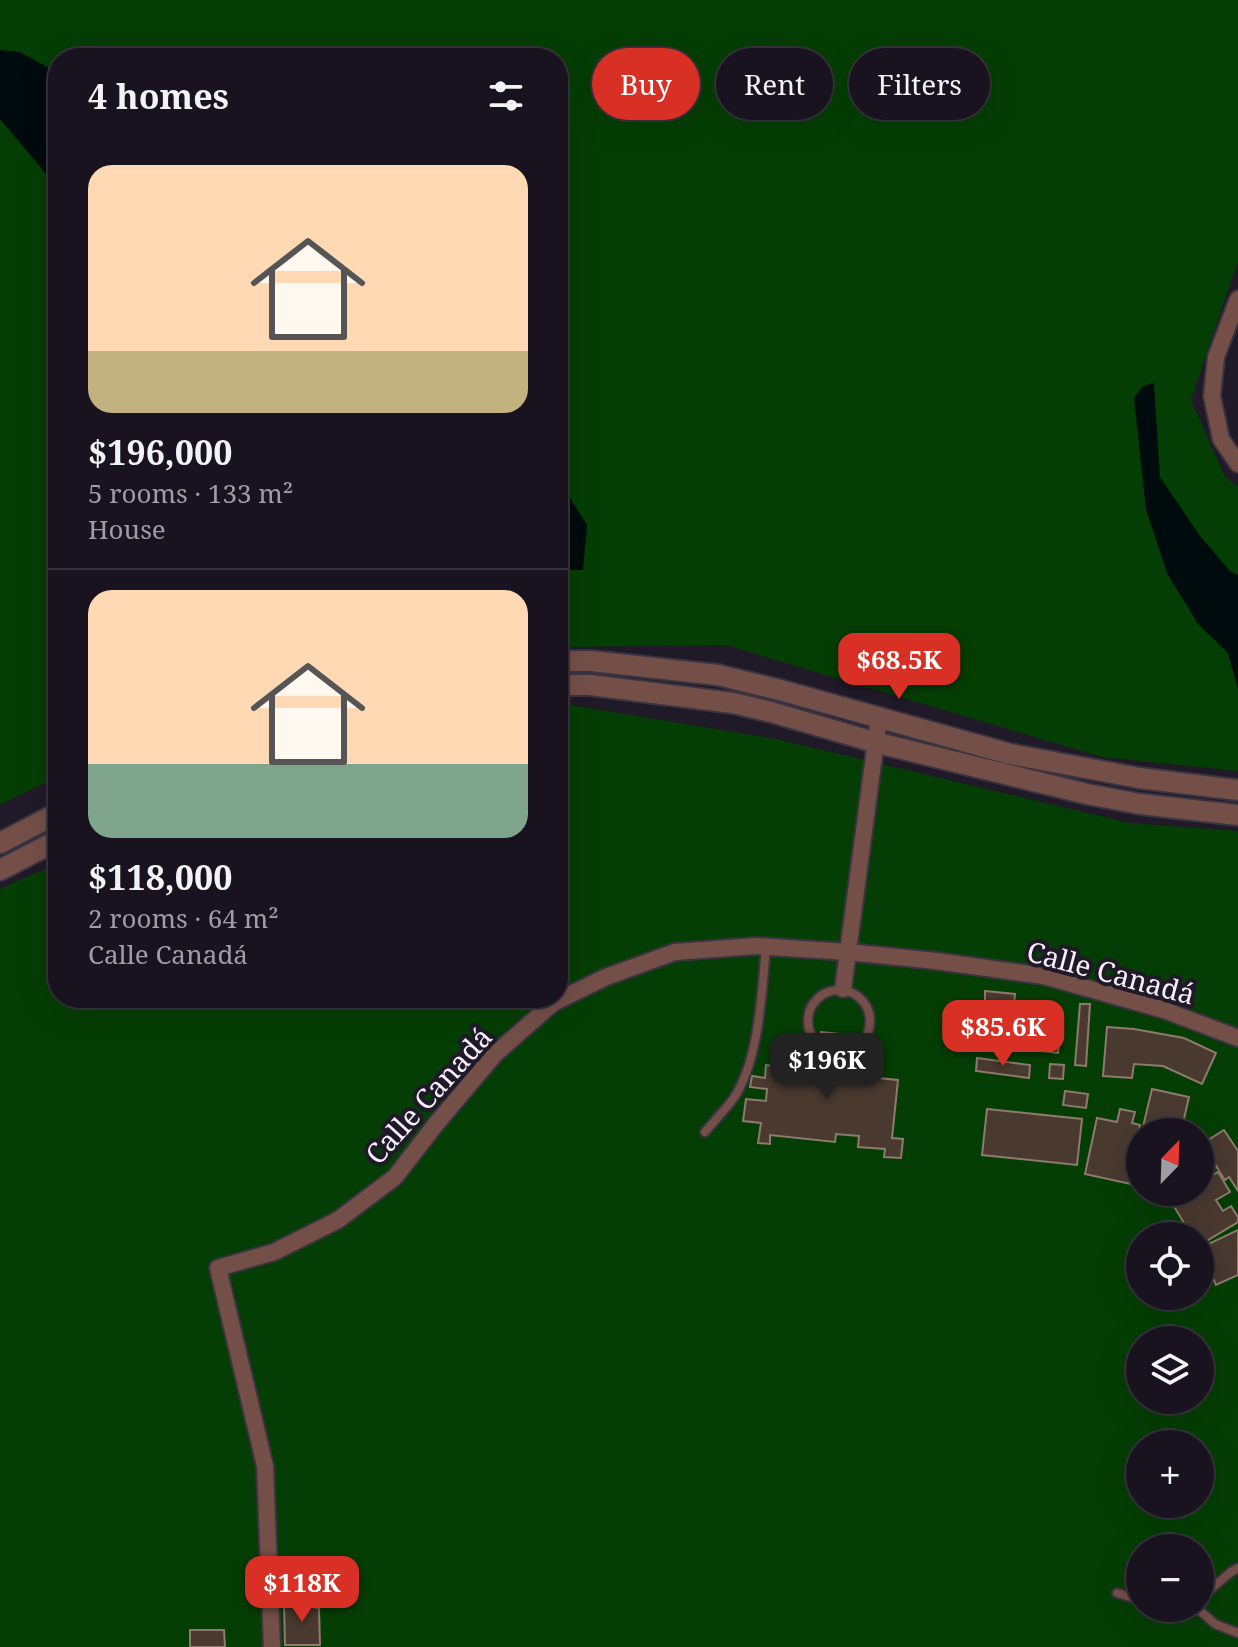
<!DOCTYPE html>
<html lang="en">
<head>
<meta charset="utf-8">
<style>
  :root { --surface:#18131e; --page:#211c27; --text:#f1f3f6; --muted:#9f9ea4; --line:#36323c; --accent:#d93025 }
  body { margin:0; font-family:"Noto Serif",serif; background:var(--page); color:var(--text); height:100vh; display:flex; flex-direction:column; font-size:30px; white-space:nowrap }
  * { box-sizing:border-box; margin:0 }
  p { font-size:26px; color:var(--muted) }
  .icon { flex:none; width:44px; height:44px; fill:none; stroke:currentColor; stroke-width:2; stroke-linecap:round; stroke-linejoin:round }
  .map { position:relative; flex:1; overflow:hidden }
  .details { position:absolute; left:48px; top:48px; width:520px; height:960px; display:flex; flex-direction:column; background:var(--surface); border-radius:32px; box-shadow:0 8px 32px #0002,0 0 0 2px var(--line) }
  .details>* { flex:none }
  .banner { position:absolute; left:592px; top:48px; width:526px; height:72px; display:flex; gap:16px }
  .needle { width:52px; rotate:23deg }
  .tools { position:absolute; left:1126px; top:1118px; display:grid; gap:16px }
  .tools a { display:grid; place-items:center; width:88px; height:88px; border-radius:50%; background:var(--surface); box-shadow:0 8px 32px #0002,0 0 0 2px var(--line); font-size:40px }
  .price { position:absolute; translate:-50% -68px; padding:0 18px; border-radius:16px; background:var(--accent); color:#fff; font-size:26px; line-height:52px; filter:drop-shadow(0 2px 4px #0008) }
  .price::after { content:''; position:absolute; left:50%; top:48px; width:24px; height:18px; margin-left:-12px; background:inherit; clip-path:polygon(0 0,100% 0,50% 100%) }
  .price.current { background:#222; color:#fff }
  ul { padding:0; list-style:none }
  li { display:grid; align-content:center; gap:16px; height:424px; padding:0 40px }
  li+li { border-top:2px solid var(--line) }
  li span { display:grid; place-items:center; height:248px; border-radius:24px; color:#555 }
  li>.icon { margin-inline-start:auto }
  span .icon { width:144px; height:144px; fill:#fffc; stroke-width:1 }
  li b { font-size:34px }
  h2 { display:flex; justify-content:space-between; align-items:center; height:96px; padding:0 40px; font-size:34px }
  .pill { padding:0 28px; border-radius:36px; background:var(--surface); box-shadow:0 8px 32px #0002,0 0 0 2px var(--line); font-size:28px; line-height:72px }
  .pill.current { background:var(--accent); color:#fff }
  .map>svg:first-child { display:block }
  .green { fill:#053e04; fill-rule:evenodd }
  .water { fill:#000b0e }
  .building { fill:#49392f; stroke:#8e7a6f; stroke-width:2 }
  .lines { fill:none; stroke-linecap:round; stroke-linejoin:round }
  .service-casing { stroke:#3a3341; stroke-width:12 }
  .minor-casing { stroke:#3a3341; stroke-width:20 }
  .tertiary-casing { stroke:#3a3341; stroke-width:24 }
  .service { stroke:#734f48; stroke-width:8 }
  .minor { stroke:#734f48; stroke-width:16 }
  .tertiary { stroke:#734f48; stroke-width:20 }
  .labels { text-anchor:middle; dominant-baseline:central; stroke-width:8; stroke-linejoin:round; paint-order:stroke }
  .street-label { font-size:28px; fill:#f5f0fb; stroke:#201928 }
</style>
</head>
<body>
<div class="map">
<svg width="1238" height="1647" viewBox="0 0 1238 1647">
  <rect width="100%" height="100%" fill="#201928"/>
  <g class="green">
    <polygon points="0,0 1238,0 1238,261 1191,400 1225,477 1238,487 1238,771 1102,757 725,645 558,647 558,58 58,58 58,776 0,805"/>
    <path d="M 558,703 L 776,739 L 1130,823 L 1238,831 L 1238,1647 L 0,1647 L 0,889 L 58,863 L 58,998 L 558,998 ZM 1140,1132 L 1200,1132 L 1200,1192 L 1140,1192 ZM 1140,1236 L 1200,1236 L 1200,1296 L 1140,1296 ZM 1140,1340 L 1200,1340 L 1200,1400 L 1140,1400 ZM 1140,1444 L 1200,1444 L 1200,1504 L 1140,1504 ZM 1140,1548 L 1200,1548 L 1200,1608 L 1140,1608 Z"/>
  </g>
  <g class="water">
    <polygon points="0,50 20,52 58,73 58,192 42,169 0,119"/>
    <polygon points="1154,383 1160,477 1200,536 1231,572 1238,575 1238,689 1228,653 1198,624 1167,573 1146,509 1134,398 1143,386"/>
    <polygon points="558,483 562,485 587,525 583,570 558,570"/>
  </g>
  <g class="building">
    <polygon points="985,991 1015,994 1014,1004 985,1001"/>
    <polygon points="1080,1004 1090,1004 1086,1066 1075,1065"/>
    <polygon points="983,1015 1061,1023 1060,1034 982,1026"/>
    <polygon points="1107,1027 1134,1029 1184,1038 1216,1053 1202,1084 1163,1066 1134,1064 1132,1078 1103,1076"/>
    <polygon points="821,1032 858,1036 855,1072 847,1071 847,1075 898,1080 892,1138 903,1139 901,1158 884,1157 885,1149 858,1147 859,1136 836,1134 835,1142 770,1135 770,1144 758,1143 761,1123 743,1121 746,1099 766,1101 767,1089 750,1087 752,1076 765,1078 766,1065 822,1072 823,1070 817,1071"/>
    <polygon points="980,1033 1059,1041 1058,1053 978,1044"/>
    <polygon points="977,1058 1030,1065 1029,1078 976,1071"/>
    <polygon points="1050,1064 1064,1065 1063,1079 1049,1078"/>
    <polygon points="1152,1089 1189,1097 1181,1132 1142,1131"/>
    <polygon points="1065,1091 1088,1094 1086,1108 1063,1105"/>
    <polygon points="987,1109 1082,1119 1077,1165 982,1155"/>
    <polygon points="1120,1109 1135,1112 1132,1123 1140,1125 1139,1132 1141,1132 1140,1186 1085,1174 1097,1118 1117,1122"/>
    <polygon points="1224,1130 1238,1151 1238,1191 1229,1177 1225,1180 1216,1166 1211,1170 1200,1153 1200,1145"/>
    <polygon points="1218,1172 1230,1192 1216,1200 1223,1211 1231,1206 1238,1217 1238,1222 1200,1245 1200,1236 1192,1236 1170,1200 1185,1192 1200,1192 1200,1183"/>
    <polygon points="1238,1230 1238,1275 1216,1285 1200,1248"/>
    <polygon points="298,1598 305,1599 307,1606 319,1608 320,1645 285,1645 284,1605 297,1605"/>
    <polygon points="190,1630 224,1630 225,1647 190,1647"/>
  </g>
  <g class="lines">
    <defs>
      <g id="service">
        <circle cx="839" cy="1021" r="31"/>
        <path d="M 705,1132 C 714,1121 725,1110 733,1099 C 759,1062 762,991 766,947"/>
        <polyline points="1117,1593 1140,1600"/>
        <polyline points="1200,1598 1231,1572 1238,1568"/>
        <polyline points="1167,1608 1171,1608"/>
        <polyline points="1197,1608 1215,1624 1238,1633"/>
      </g>
      <g id="minor">
        <polyline points="1238,299 1216,357 1212,396 1221,439 1238,464"/>
        <polyline points="843,989 879,718"/>
        <polyline points="272,1647 265,1466 218,1268 274,1252 338,1220 395,1177 436,1124 495,1054 553,1003 606,977 675,952 756,946 848,952 936,961 1044,976 1164,1010 1238,1038"/>
      </g>
      <g id="tertiary">
        <polyline points="558,661 591,661 718,675 780,690 1010,754 1139,778 1238,790"/>
        <polyline points="558,685 590,685 733,703 771,712 874,742 1087,794 1140,804 1238,815"/>
        <polyline points="0,843 58,813"/>
        <polyline points="0,870 58,840"/>
      </g>
    </defs>
    <use href="#service" class="service-casing"/>
    <use href="#minor" class="minor-casing"/>
    <use href="#tertiary" class="tertiary-casing"/>
    <use href="#service" class="service"/>
    <use href="#minor" class="minor"/>
    <use href="#tertiary" class="tertiary"/>
  </g>
  <g class="labels">
    <g class="street-label">
      <text transform="translate(1111 972) rotate(15)">Calle Canadá</text>
      <text transform="translate(428 1095) rotate(-48)">Calle Canadá</text>
    </g>
  </g>
</svg>
<div class="tools">
<a><svg class="needle" viewBox="-14 -14 28 28"><path d="M0-13l5 13h-10z" fill="#e53935"/><path d="M0 13l5-13h-10z" fill="#9f9ea4"/></svg></a>
<a><svg class="icon" aria-label="locate" viewBox="0 0 24 24"><circle cx="12" cy="12" r="6"/><path d="M12 2v4M12 18v4M2 12h4M18 12h4"/></svg></a>
<a><svg class="icon" aria-label="layers" viewBox="0 0 24 24"><path d="M12 4l9 5-9 5-9-5zM3 14l9 5 9-5"/></svg></a>
<a>+</a>
<a>−</a>
</div>
<b class="price" style="left:899px;top:701px">$68.5K</b>
<b class="price" style="left:1003px;top:1068px">$85.6K</b>
<b class="price current" style="left:827px;top:1101px">$196K</b>
<b class="price" style="left:302px;top:1624px">$118K</b>
<div class="banner">
<a class="pill current">Buy</a>
<a class="pill">Rent</a>
<a class="pill">Filters</a>
</div>
<section class="details">
<h2>4 homes<svg class="icon" aria-label="filters" viewBox="0 0 24 24"><path d="M4 7h16M4 17h16"/><circle cx="9" cy="7" r="2"/><circle cx="15" cy="17" r="2"/></svg></h2>
<ul>
<li><span style="background:linear-gradient(#ffd9b3 75%,#c2b280 0)"><svg class="icon" aria-label="home" viewBox="0 0 24 24"><path d="M3 11l9-7 9 7M6 9v11h12V9"/></svg></span><div><b>$196,000</b><p>5 rooms · 133 m²</p><p>House</p></div></li>
<li><span style="background:linear-gradient(#ffd9b3 70%,#7fa58c 0)"><svg class="icon" aria-label="home" viewBox="0 0 24 24"><path d="M3 11l9-7 9 7M6 9v11h12V9"/></svg></span><div><b>$118,000</b><p>2 rooms · 64 m²</p><p>Calle Canadá</p></div></li>
</ul>
</section>
</div>
</body>
</html>
